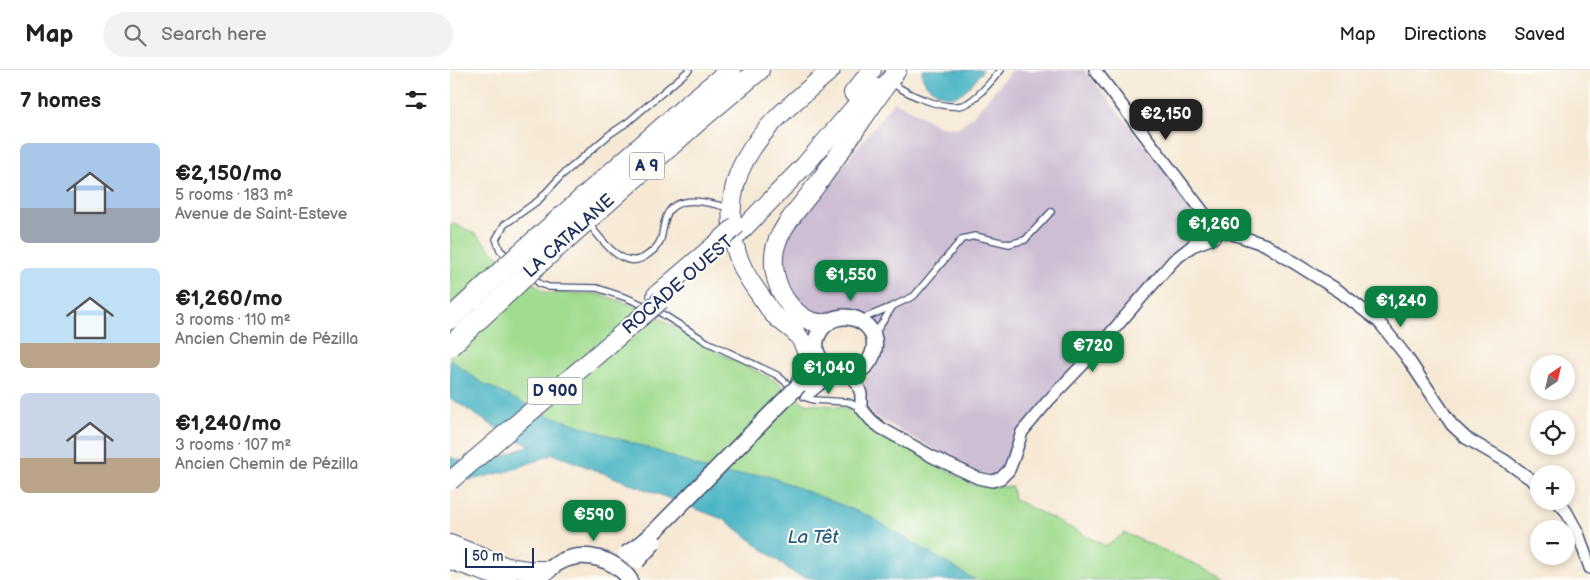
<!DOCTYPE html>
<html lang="en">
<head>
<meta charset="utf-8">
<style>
  :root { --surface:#fff; --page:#f2f2f2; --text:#202124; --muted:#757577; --line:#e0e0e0; --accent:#0b8043 }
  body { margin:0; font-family:"Balsamiq Sans",sans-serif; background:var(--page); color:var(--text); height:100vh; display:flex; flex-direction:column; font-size:19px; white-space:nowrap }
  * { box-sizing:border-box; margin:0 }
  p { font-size:16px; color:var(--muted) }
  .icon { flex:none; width:28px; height:28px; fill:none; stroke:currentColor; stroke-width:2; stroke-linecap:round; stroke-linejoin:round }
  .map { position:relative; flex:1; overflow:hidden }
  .details { display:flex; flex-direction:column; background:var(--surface); width:450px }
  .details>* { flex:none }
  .needle { width:32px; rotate:34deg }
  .controls { position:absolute; left:1080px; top:285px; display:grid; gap:10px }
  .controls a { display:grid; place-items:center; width:45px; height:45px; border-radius:50%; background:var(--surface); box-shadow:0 2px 8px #0003; font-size:25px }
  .scale { position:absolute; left:15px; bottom:12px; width:69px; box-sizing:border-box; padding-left:5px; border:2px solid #1b2f5e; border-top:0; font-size:14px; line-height:18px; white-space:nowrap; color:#1b2f5e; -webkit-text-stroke:4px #fdfcf7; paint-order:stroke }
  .price { position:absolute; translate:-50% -42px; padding:0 11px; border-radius:10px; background:var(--accent); color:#fff; font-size:16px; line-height:32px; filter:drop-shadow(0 1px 2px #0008) }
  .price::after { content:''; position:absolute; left:50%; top:30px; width:15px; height:11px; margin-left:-8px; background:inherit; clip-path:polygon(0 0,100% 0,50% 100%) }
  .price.on { background:#222; color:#fff }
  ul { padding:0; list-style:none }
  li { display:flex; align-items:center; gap:15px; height:125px; padding:0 20px }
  li span { display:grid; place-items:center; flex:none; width:140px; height:100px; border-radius:8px; color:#555 }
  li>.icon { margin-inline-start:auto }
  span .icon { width:60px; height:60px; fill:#fffc; stroke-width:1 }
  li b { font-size:21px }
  h2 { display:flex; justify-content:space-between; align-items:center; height:60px; padding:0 20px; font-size:21px }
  header { display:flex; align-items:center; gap:30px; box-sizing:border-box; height:70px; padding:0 25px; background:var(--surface); border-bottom:1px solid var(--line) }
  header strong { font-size:24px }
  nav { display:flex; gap:28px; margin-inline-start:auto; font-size:18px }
  .search { width:350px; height:45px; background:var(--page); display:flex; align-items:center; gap:12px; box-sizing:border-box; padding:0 18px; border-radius:28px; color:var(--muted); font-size:19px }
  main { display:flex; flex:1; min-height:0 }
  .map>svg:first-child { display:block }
  .industrial { fill:#cdbed3 }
  .green { fill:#a0dc8f; stroke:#5e8676 }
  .water { fill:#47b3c3; stroke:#317190 }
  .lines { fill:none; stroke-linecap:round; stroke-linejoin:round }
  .service-casing { stroke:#3c4b70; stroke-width:8 }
  .minor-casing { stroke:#3c4b70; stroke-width:14 }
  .secondary-casing { stroke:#3c4b70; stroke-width:18 }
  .trunk-casing { stroke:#3c4b70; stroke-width:20 }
  .motorway-casing { stroke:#3c4b70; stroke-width:22 }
  .service { stroke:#fff; stroke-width:5.5 }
  .minor { stroke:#fff; stroke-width:11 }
  .secondary { stroke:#fff; stroke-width:15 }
  .trunk { stroke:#fff; stroke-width:18 }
  .motorway { stroke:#fff; stroke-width:20 }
  .secondary-bridge-casing { stroke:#3c4b70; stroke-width:18; stroke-linecap:butt }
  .trunk-bridge-casing { stroke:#3c4b70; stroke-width:20; stroke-linecap:butt }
  .motorway-bridge-casing { stroke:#3c4b70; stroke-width:22; stroke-linecap:butt }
  .secondary-bridge { stroke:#fff; stroke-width:15 }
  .trunk-bridge { stroke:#fff; stroke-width:18 }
  .motorway-bridge { stroke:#fff; stroke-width:20 }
  .labels { text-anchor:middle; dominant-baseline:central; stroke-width:4; stroke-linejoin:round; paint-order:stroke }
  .shield { fill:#fdfcf7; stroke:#5f6c8c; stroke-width:1 }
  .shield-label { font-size:16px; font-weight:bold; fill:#1b2f5e }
  .street-label { font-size:18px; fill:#1b2f5e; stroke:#fdfcf7 }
  .water-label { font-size:19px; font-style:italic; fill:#2a5d81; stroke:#fdfcf7 }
</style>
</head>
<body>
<header>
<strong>Map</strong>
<div class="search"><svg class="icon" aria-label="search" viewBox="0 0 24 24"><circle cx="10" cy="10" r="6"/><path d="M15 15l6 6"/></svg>Search here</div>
<nav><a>Map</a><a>Directions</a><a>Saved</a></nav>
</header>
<main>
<section class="details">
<h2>7 homes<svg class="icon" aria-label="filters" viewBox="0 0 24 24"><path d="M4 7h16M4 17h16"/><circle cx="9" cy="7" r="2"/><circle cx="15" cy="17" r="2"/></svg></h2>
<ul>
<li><span style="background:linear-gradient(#a9c7e8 65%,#9aa5b1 0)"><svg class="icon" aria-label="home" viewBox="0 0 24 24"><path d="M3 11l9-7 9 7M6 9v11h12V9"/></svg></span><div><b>€2,150/mo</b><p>5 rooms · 183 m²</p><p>Avenue de Saint-Esteve</p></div></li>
<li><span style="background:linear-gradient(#bfe0f5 75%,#b9a48a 0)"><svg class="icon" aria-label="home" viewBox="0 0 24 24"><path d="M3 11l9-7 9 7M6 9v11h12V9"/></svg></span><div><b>€1,260/mo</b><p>3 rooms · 110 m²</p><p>Ancien Chemin de Pézilla</p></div></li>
<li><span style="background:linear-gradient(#c9d6e8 65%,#b9a48a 0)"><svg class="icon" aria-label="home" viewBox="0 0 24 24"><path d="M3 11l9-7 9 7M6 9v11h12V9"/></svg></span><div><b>€1,240/mo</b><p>3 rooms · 107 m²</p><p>Ancien Chemin de Pézilla</p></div></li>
</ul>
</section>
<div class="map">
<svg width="1140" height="510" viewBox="0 0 1140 510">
  <rect width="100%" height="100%" fill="#fdfcf7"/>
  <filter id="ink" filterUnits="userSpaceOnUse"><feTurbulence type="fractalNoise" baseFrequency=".02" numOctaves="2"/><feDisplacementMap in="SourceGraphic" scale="10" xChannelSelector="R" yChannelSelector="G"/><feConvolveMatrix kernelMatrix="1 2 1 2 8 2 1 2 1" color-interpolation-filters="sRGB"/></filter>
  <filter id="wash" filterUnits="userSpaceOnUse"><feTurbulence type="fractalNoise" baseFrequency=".0096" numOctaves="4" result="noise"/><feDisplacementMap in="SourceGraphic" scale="20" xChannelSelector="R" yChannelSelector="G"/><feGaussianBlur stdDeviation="1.12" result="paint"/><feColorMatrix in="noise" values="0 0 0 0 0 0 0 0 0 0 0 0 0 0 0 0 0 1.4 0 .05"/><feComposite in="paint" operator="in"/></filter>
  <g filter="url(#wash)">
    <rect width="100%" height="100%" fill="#f6e8d3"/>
    <polygon class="industrial" points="562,0 635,0 753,149 576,351 556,396 546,404 535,404 522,400 426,347 417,336 414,319 418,305 426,296 431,284 432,263 413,243 390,239 375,246 364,248 339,221 332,195 335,170 444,31 489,56 507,58 522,47"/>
    <polygon class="green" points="0,154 4,154 27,165 43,182 96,223 147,224 177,233 208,247 255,276 324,310 354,333 392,337 408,344 420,357 525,416 562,417 564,429 656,476 675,463 772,506 776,510 525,510 419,446 316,405 271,405 206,381 97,345 32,313 0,289"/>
    <g class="water">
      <path d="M 472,0 L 533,0 C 524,11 510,33 493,25 C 489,24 486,21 482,19 C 475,15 472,9 472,0 Z"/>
      <polygon points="0,289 32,313 97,345 207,381 271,405 316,405 419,446 525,510 368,510 345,504 275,450 103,384 59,401 20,410 0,404 0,387 21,394 54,386 81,375 63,369 0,328"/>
    </g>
  </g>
  <g filter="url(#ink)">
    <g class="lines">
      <defs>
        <g id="service">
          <path d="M 448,17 C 464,27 500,43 518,33 C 531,25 541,11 551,0"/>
          <path d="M 139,154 C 152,170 173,202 196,186 C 203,181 208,177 211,169 C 214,157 214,141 226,135 C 241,127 264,134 279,138"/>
          <polyline points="60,189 50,180 46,169 54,155 89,130 111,106 160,64 178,52 239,0"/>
          <polyline points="81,206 90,214 99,217 147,218 177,228 209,242 257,272 327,305 345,320"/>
          <polyline points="443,236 464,226 512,169 525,166 559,174 575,170 601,142"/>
          <polyline points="412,249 443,236 424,265"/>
          <polyline points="354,327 363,330 398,332 411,338"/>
        </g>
        <g id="minor">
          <polyline points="645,0 760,151 771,160 816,175 889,221 929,252 956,286 1002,355 1016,368 1054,390 1089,415"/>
          <polyline points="742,176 763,168 771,160"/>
          <polyline points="399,304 407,313 411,324 411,338 421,350 431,358 483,387 528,408 542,411 551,408 559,400 563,390 572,362 598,331 640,287 723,191 742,176 760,151"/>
          <polyline points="1107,431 1116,441 1128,463 1140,498"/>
        </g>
        <g id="secondary">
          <path d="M 357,322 C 364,317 371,309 379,306 C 385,304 392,305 398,304 C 411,303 421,293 424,280 C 430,249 386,234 370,261 C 358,280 372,298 391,304"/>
          <path d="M 89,510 C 95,503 101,497 110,492 C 133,480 165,488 180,510"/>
        </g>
        <g id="trunk">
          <polyline points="403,23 422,0"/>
          <polyline points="289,163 354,96 423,16"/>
          <polyline points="206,225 274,167"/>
          <path d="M 376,253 C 359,254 349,246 338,233 C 325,216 320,191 327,172 C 336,150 357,129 371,109 C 397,73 421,36 447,0"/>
          <path d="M 349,315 C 356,302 361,290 354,276 C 348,260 334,255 323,244 C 319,239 316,233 312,228 C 305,218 297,208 292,196 C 277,165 278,120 295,90 C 315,53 350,27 381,0"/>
          <polyline points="0,474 57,497 77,500 98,500"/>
          <polyline points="0,490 58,510"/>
        </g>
        <g id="motorway">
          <polyline points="71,183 237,36 281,0"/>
          <polyline points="88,194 248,51 309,0"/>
        </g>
      </defs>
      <use href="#service" class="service-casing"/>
      <use href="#minor" class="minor-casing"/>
      <use href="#secondary" class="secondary-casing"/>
      <use href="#trunk" class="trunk-casing"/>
      <use href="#motorway" class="motorway-casing"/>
      <use href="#service" class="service"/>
      <use href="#minor" class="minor"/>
      <use href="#secondary" class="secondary"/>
      <use href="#trunk" class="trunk"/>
      <use href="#motorway" class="motorway"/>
      <defs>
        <g id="secondary-bridge">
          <polyline points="176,484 188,476 208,458 349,315"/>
          <polyline points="187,491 204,472"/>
        </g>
        <g id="trunk-bridge">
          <polyline points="274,167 287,155"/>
          <polyline points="0,411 211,230"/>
        </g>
        <g id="motorway-bridge">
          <polyline points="0,249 71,183"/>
          <polyline points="0,276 88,194"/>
        </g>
      </defs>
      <use href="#secondary-bridge" class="secondary-bridge-casing"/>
      <use href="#trunk-bridge" class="trunk-bridge-casing"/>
      <use href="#motorway-bridge" class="motorway-bridge-casing"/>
      <use href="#secondary-bridge" class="secondary-bridge"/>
      <use href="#trunk-bridge" class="trunk-bridge"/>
      <use href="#motorway-bridge" class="motorway-bridge"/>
    </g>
  </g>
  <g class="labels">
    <g class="shield">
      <rect x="179.5" y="82.5" width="35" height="27" rx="4"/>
      <rect x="77.5" y="307.5" width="55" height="27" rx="4"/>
    </g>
    <g class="shield-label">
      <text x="197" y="96">A 9</text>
      <text x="105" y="321">D 900</text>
    </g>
    <g class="street-label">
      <text transform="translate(119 166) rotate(-42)">LA CATALANE</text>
      <text transform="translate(228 215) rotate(-41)">ROCADE OUEST</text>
    </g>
    <g class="water-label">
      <text x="363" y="467">La Têt</text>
    </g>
  </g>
</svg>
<div class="controls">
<a><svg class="needle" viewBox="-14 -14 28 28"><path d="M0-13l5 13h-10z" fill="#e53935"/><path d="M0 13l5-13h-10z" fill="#757577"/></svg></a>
<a><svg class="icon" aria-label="locate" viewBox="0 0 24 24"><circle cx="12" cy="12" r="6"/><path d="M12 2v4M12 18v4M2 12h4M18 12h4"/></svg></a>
<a>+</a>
<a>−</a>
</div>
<div class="scale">50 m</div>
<b class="price on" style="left:716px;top:71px">€2,150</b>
<b class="price" style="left:764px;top:181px">€1,260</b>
<b class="price" style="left:401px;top:232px">€1,550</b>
<b class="price" style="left:951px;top:258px">€1,240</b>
<b class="price" style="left:643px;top:303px">€720</b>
<b class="price" style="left:379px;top:325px">€1,040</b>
<b class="price" style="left:144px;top:472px">€590</b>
</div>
</main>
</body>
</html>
